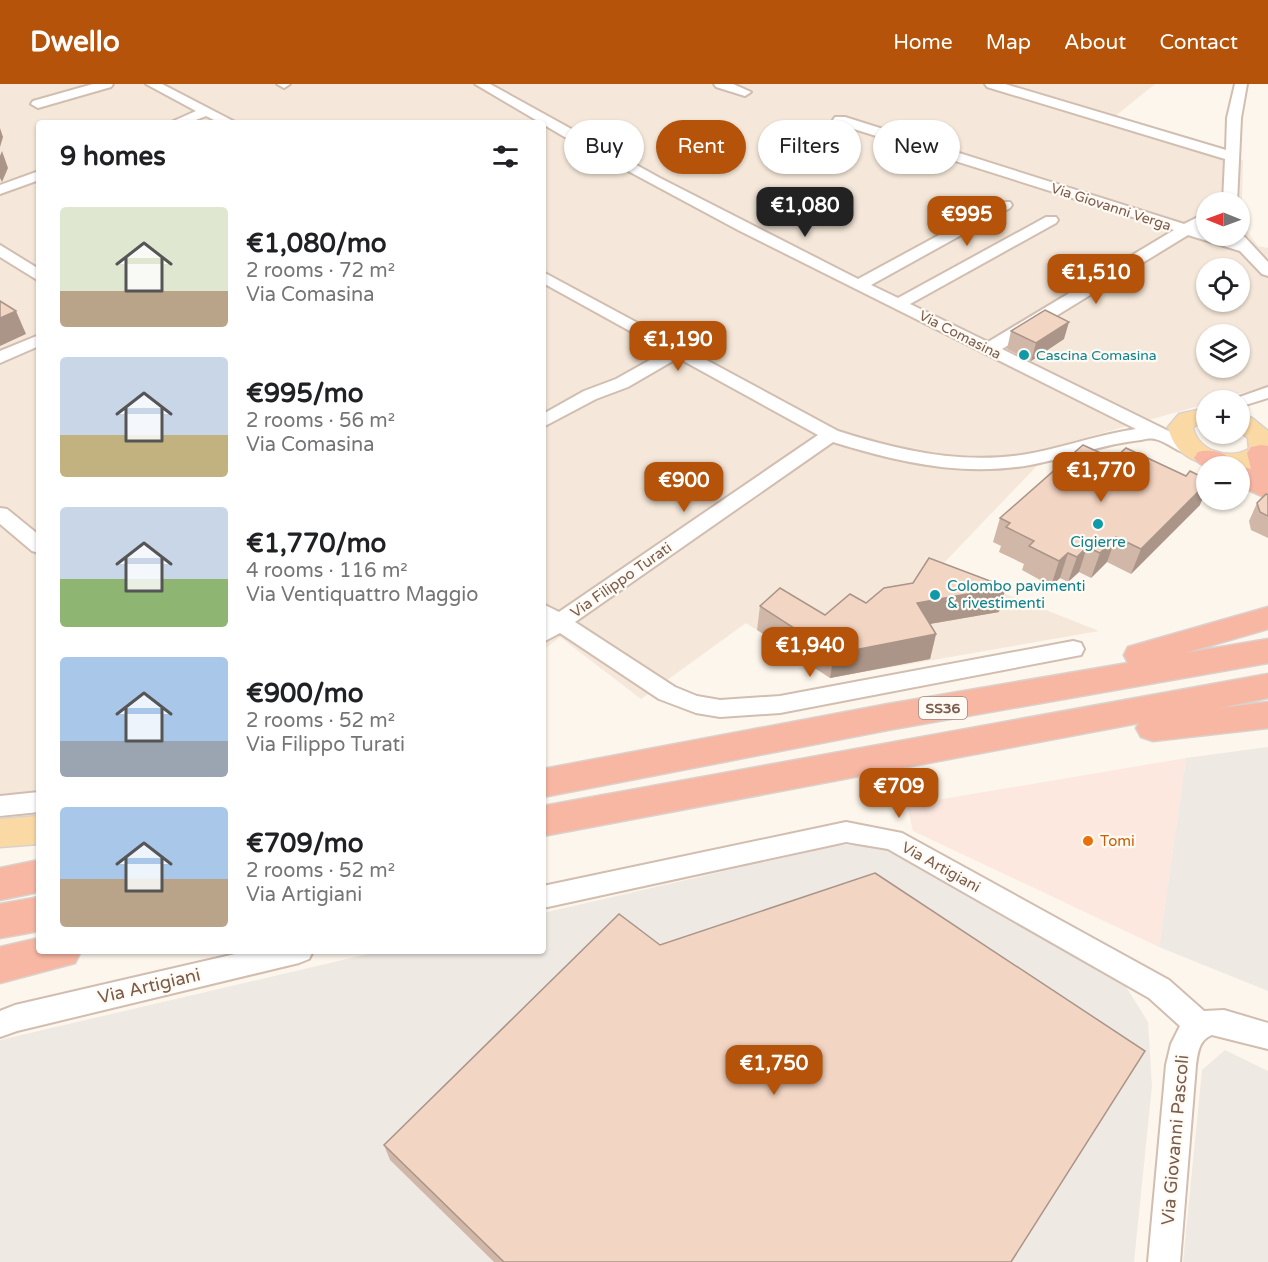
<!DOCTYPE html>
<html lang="en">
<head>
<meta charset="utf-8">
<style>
  :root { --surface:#fff; --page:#f6f6f6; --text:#202124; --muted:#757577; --accent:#b45309 }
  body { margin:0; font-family:"Varela Round",sans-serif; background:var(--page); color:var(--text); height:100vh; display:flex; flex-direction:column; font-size:22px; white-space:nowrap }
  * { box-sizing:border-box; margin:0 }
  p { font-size:20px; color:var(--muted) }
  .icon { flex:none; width:33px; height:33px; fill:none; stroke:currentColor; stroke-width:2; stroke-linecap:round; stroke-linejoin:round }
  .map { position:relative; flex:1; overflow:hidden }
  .side { position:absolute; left:36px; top:36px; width:510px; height:834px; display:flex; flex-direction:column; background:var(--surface); border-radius:6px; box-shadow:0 2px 4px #0004 }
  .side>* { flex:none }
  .guide { position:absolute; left:564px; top:36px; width:570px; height:54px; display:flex; gap:12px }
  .needle { width:39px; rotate:271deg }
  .controls { position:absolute; left:1196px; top:108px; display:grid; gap:12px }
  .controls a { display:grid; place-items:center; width:54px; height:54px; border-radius:50%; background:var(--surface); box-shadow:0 2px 4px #0004; font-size:30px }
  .price { position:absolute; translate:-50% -51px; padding:0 14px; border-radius:12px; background:var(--accent); color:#fff; font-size:20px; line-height:39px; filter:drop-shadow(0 2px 3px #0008) }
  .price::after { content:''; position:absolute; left:50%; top:36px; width:18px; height:14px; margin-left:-9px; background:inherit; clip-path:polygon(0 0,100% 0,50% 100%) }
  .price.on { background:#222; color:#fff }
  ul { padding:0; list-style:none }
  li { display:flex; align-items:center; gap:18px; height:150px; padding:0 24px }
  li span { display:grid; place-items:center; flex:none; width:168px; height:120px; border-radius:6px; color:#555 }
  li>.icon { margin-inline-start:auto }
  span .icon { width:72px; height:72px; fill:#fffc; stroke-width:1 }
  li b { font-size:26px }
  h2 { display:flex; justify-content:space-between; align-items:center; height:72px; padding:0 24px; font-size:26px }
  .pill { padding:0 21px; border-radius:27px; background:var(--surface); box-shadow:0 2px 4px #0004; font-size:21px; line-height:54px }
  .pill.on { background:var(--accent); color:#fff }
  header { display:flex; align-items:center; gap:36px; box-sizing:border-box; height:84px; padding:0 30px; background:var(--accent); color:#fff }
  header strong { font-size:28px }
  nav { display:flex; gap:33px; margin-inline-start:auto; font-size:21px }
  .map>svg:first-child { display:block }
  .residential { fill:#f5e8da; fill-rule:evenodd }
  .commercial { fill:#fde8e0 }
  .industrial { fill:#efe9e4 }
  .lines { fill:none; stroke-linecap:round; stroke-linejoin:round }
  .minor-casing { stroke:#d1beb0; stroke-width:4 }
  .major-casing { stroke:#dad1cd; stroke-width:3 }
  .highway-casing { stroke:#dad1cd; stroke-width:3 }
  .minor { fill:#fff; fill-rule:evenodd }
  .major { fill:#fbd9a5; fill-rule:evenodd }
  .highway { fill:#f7b7a3; fill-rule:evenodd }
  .wall { fill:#d1b7a8 }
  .shaded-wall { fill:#aa9588 }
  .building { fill:#f3d5c3; stroke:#aa9588; stroke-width:1.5 }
  .culture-dot { fill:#0f9aa8; stroke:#fffaf3; stroke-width:2 }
  .food-dot { fill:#e8710a; stroke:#fffaf3; stroke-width:2 }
  .labels { text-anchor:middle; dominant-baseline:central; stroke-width:4.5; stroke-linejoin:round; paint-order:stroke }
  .far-street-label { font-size:14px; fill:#7a5c4d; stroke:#fffaf3 }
  .far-culture-label { font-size:14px; fill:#0d838f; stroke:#fffaf3; text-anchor:start }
  .shield { fill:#fffaf3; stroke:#a28b7f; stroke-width:1.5 }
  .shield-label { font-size:14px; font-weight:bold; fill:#7a5c4d }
  .culture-label { font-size:15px; fill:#0d838f; stroke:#fffaf3 }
  .street-label { font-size:15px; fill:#7a5c4d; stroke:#fffaf3 }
  .food-label { font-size:15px; fill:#c56008; stroke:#fffaf3; text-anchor:start }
  .near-street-label { font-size:18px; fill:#7a5c4d; stroke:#fffaf3 }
</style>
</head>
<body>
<header>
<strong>Dwello</strong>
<nav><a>Home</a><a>Map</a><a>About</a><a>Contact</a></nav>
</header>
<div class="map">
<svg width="1268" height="1178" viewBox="0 0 1268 1178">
  <rect width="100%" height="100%" fill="#fdf6ec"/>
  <path class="residential" d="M 0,0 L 1155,0 L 1108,38 L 1243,76 L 1242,116 L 1247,147 L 1258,162 L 1268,164 L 1268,302 L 1217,316 L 1206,316 L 1206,320 L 1056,362 L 939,484 L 1099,547 L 830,594 L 746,539 L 641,615 L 560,553 L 543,566 L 543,39 L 39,39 L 39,731 L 0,735 ZM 1206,118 L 1239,118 L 1239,152 L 1206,152 ZM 1206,184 L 1239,184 L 1239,218 L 1206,218 ZM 1206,250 L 1239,250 L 1239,284 L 1206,284 Z"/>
  <polygon class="commercial" points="1186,674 1159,863 913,747 907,721"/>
  <g class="industrial">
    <polygon points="1268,663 1268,907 1159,863 1186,674"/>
    <polygon points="837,761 889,762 1113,882 1148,938 1152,1002 1134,1178 0,1178 0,956 381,867 543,867 543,829"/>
    <polygon points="1225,966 1268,987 1268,1178 1183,1178 1202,986"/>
  </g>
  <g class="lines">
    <defs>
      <g id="minor">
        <polygon points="93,0 113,0 111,3 38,24 31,20 33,17"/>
        <polygon points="146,0 162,0 237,39 220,39 206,32 188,39 169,39 196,27"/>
        <polygon points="277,0 290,0 284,4"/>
        <path d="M 475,0 L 490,0 L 660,94 L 858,195 L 1000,118 L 1010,118 L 1012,121 L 1010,124 L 871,201 L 898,214 L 1046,133 L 1056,133 L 1058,136 L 1056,139 L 910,220 L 988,258 L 1174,146 L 835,39 L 833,36 L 835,33 L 845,33 L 1184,140 L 1206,129 L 1206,139 L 1198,144 L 1206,147 L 1206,152 L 1230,154 L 1230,152 L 1242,150 L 1268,178 L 1268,192 L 1262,190 L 1240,167 L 1188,151 L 1002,265 L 1197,361 L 1199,365 L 1197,369 C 1180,373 1170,358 1155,355 C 1151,354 1145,355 1141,356 C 1103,360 1068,374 1030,381 C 963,393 897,378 833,358 L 575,538 L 675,603 L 697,612 L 720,616 L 780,612 L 1073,557 L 1081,559 L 1084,565 L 1081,571 L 780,629 L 720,633 L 696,629 L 659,615 L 560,549 L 543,558 L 543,520 L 559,528 L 818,351 L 678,274 L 628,303 L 596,315 L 543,343 L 543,330 L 584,307 L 616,295 L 666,267 L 543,199 L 543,188 L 838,347 C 901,367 966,382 1033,369 C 1068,362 1101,350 1136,345 L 738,146 L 563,52 Z"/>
        <polygon points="714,0 733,0 751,8 745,12 716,3"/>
        <polygon points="985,0 1005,0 1226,66 1227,34 1235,0 1247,0 1241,34 1237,118 1223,118 1225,75 987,3"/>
        <polygon points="39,87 39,96 0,110 0,101"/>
        <polygon points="0,161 39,185 39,197 0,173"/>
        <polygon points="39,251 39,262 0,279 0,267"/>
        <polygon points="1268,303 1268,314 1239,323 1239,316 1231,316"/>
        <polygon points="0,424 7,425 39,451 39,469 32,467 0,440"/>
        <polygon points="39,708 39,728 0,732 0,712"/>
        <path d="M 846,738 L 902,749 L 1169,896 L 1204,927 L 1224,926 L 1268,939 L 1268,965 L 1212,951 C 1199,956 1198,968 1196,981 L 1180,1178 L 1148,1178 L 1166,981 L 1171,960 L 1180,942 L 1149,914 L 888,765 L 846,758 L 543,824 L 543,802 Z"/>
        <polygon points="248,867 313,867 309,875 299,879 17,947 0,953 0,927 15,921"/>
      </g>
      <g id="major">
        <path d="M 1206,324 L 1206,338 L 1196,341 L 1193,344 C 1199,368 1229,376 1249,365 L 1248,354 L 1239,347 L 1239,330 L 1252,334 L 1268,347 L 1268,375 L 1253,384 L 1239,386 L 1239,382 C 1207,382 1177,380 1168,343 L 1179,330 Z"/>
        <polygon points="39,732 39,760 0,763 0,735"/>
      </g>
      <g id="highway">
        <path d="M 1261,361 L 1268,362 L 1268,415 L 1239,402 L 1239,382 C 1222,382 1204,388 1194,374 L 1198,368 C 1212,364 1229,369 1238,382 L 1251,385 L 1247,369 L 1251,363 Z"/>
        <polygon points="1268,523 1268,545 1185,569 1268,555 1268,579 888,646 543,713 543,685 888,620 1128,579 1124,571 1128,563"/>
        <polygon points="1268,590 1268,614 1219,624 1268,618 1268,644 1153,657 1141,653 1136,644 1139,639 543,752 543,722"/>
        <polygon points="39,776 39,808 0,816 0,784"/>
        <polygon points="39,813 39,847 0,854 0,820"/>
        <polygon points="39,854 39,867 81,867 75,879 0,899 0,863"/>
      </g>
    </defs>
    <use href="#minor" class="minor-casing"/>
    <use href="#major" class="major-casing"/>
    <use href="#highway" class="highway-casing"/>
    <use href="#minor" class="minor"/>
    <use href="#major" class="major"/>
    <use href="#highway" class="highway"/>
  </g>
  <g class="wall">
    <polygon points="1011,247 1064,255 1031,277 1007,265"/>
    <polygon points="1268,411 1268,454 1251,446 1249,437 1257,419"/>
    <polygon points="1200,421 1131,490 1107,478 1091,494 1079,488 1068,498 1060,494 1051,502 1022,486 1024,480 999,468 1001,462 993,458 1000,434"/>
    <polygon points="866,519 999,528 930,540 936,550 930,575 830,594 757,546 760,522 825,531"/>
    <polygon points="384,1061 1011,1178 494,1178 390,1076"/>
  </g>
  <g class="shaded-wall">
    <polygon points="0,44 3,53 0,63"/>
    <polygon points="2,67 8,84 2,98 0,94 0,72"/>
    <polygon points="16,227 26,250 0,262 0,234"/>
    <polygon points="1069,238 1064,255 1031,277 1036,259"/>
    <polygon points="1206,400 1206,406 1200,421 1131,490 1141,465"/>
    <polygon points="1116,453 1107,478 1091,494 1100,469"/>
    <polygon points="1087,463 1079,488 1068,498 1077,473"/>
    <polygon points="1068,469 1060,494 1051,502 1059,477"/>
    <polygon points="1006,503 999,528 912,543 917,519"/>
    <polygon points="936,550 930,575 830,594 834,570"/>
  </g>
  <g class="building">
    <polygon points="0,217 16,227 0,234"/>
    <polygon points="1045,226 1069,238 1036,259 1011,247"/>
    <polygon points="1083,361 1114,375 1126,364 1186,392 1190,387 1206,395 1206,400 1141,465 1116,453 1100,469 1087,463 1077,473 1068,469 1059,477 1029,462 1034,457 1006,443 1010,439 1000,434"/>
    <polygon points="1266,410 1268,411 1268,432 1260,428 1257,419"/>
    <polygon points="929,474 1006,503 917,519 936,550 834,570 760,522 780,504 825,531 850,510 866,519 884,504 913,499"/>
    <polygon points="875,789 1145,967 1011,1178 504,1178 384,1061 619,830 660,861"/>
  </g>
  <g class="culture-dot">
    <circle cx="1024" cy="271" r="6"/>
    <circle cx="1098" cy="440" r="6"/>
    <circle cx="935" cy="511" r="6"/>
  </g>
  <circle class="food-dot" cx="1088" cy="757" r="6"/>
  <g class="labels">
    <g class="far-street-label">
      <text transform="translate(1111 123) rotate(18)">Via Giovanni Verga</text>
      <text transform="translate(960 251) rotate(27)">Via Comasina</text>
    </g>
    <g class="far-culture-label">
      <text x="1036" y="271">Cascina Comasina</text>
    </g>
    <rect class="shield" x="919" y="613" width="48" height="22" rx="4.5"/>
    <g class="shield-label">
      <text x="943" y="624">SS36</text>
    </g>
    <g class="culture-label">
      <text x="1098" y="458">Cigierre</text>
      <text x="947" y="502" text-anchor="start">Colombo pavimenti<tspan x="947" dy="17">&amp; rivestimenti</tspan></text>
    </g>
    <g class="street-label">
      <text transform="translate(621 496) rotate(-35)">Via Filippo Turati</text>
      <text transform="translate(941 783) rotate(29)">Via Artigiani</text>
    </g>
    <g class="food-label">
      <text x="1100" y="757">Tomi</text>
    </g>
    <g class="near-street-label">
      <text transform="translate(149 902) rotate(-13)">Via Artigiani</text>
      <text transform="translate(1175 1056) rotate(-85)">Via Giovanni Pascoli</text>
    </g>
  </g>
</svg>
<div class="controls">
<a><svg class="needle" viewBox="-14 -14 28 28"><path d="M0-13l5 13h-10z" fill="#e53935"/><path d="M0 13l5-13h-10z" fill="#757577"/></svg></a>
<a><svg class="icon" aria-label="locate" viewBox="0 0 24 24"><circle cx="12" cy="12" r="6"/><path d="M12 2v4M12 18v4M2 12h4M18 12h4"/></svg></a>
<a><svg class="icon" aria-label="layers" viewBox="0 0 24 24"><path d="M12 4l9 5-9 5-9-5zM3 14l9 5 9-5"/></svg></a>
<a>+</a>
<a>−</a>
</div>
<b class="price on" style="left:805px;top:154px">€1,080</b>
<b class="price" style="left:967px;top:163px">€995</b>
<b class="price" style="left:1096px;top:221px">€1,510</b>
<b class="price" style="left:678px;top:288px">€1,190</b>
<b class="price" style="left:1101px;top:419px">€1,770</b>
<b class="price" style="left:684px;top:429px">€900</b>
<b class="price" style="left:810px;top:594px">€1,940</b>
<b class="price" style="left:899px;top:735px">€709</b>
<b class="price" style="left:774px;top:1012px">€1,750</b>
<div class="guide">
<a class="pill">Buy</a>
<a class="pill on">Rent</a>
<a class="pill">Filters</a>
<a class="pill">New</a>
</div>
<section class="side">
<h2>9 homes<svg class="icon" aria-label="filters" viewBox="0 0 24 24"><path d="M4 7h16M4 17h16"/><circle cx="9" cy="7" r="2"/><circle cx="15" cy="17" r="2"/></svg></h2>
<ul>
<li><span style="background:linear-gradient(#dfe7d0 70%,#b9a48a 0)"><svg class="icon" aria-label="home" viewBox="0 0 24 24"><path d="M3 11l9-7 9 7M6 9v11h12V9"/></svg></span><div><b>€1,080/mo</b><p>2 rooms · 72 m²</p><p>Via Comasina</p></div></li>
<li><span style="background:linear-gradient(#c9d6e8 65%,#c2b280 0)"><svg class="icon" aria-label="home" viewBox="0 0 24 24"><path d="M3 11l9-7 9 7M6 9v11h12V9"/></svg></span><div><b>€995/mo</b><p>2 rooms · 56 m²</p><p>Via Comasina</p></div></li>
<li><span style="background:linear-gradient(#c9d6e8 60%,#8fb573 0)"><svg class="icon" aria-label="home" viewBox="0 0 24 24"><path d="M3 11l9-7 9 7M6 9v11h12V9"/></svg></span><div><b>€1,770/mo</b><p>4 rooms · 116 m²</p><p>Via Ventiquattro Maggio</p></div></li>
<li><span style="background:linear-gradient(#a9c7e8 70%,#9aa5b1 0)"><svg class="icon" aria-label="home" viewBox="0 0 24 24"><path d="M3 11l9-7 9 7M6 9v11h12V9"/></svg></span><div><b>€900/mo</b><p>2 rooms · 52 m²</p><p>Via Filippo Turati</p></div></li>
<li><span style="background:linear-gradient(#a9c7e8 60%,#b9a48a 0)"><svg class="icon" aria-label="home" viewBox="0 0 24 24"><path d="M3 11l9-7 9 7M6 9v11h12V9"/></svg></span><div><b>€709/mo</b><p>2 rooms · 52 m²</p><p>Via Artigiani</p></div></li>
</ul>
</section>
</div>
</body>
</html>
